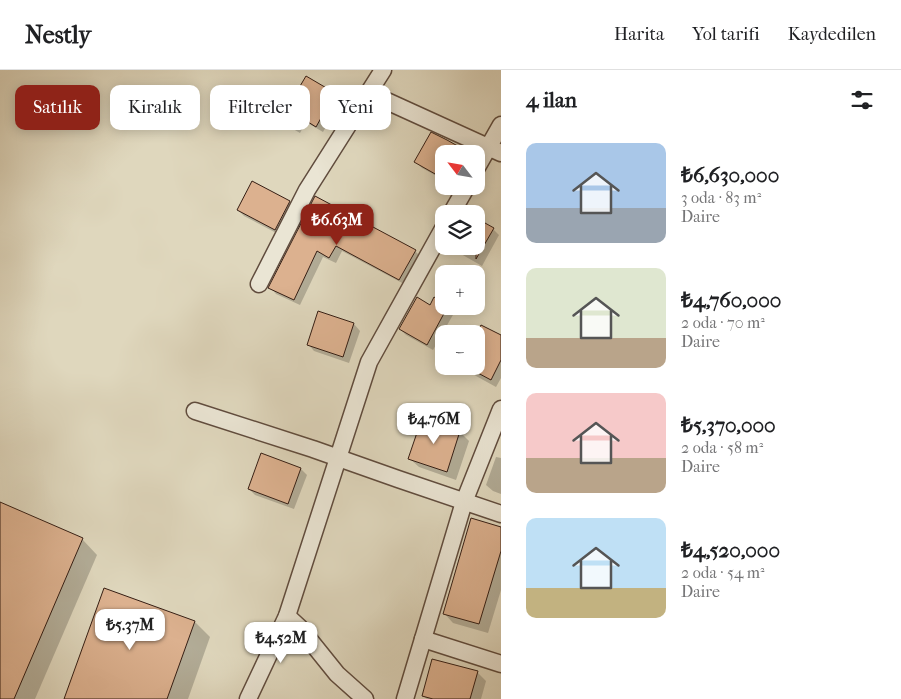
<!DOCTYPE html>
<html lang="tr">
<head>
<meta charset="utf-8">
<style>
  :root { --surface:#fff; --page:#f2f2f2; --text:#202124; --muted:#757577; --line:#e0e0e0; --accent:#8f2418 }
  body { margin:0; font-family:"IM FELL French Canon",serif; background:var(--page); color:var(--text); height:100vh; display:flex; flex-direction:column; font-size:19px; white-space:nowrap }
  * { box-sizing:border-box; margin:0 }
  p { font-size:16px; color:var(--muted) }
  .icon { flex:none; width:28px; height:28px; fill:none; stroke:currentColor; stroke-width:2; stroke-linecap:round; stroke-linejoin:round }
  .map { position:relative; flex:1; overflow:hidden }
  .details { display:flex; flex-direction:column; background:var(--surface); width:400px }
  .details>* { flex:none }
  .guide { position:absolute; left:15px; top:15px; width:410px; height:45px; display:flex; gap:10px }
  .needle { width:32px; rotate:301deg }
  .buttons { position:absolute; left:435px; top:75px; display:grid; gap:10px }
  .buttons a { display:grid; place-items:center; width:50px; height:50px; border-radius:10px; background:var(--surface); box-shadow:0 2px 12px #0003; font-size:25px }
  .price { position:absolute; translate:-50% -42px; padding:0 11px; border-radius:10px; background:#fff; color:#222; font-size:16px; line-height:32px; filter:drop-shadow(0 1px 2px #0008) }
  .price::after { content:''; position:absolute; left:50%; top:30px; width:15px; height:11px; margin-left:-8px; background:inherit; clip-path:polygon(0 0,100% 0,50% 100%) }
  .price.current { background:var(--accent); color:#fff }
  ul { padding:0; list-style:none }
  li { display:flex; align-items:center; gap:15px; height:125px; padding:0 25px }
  li span { display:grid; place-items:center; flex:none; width:140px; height:100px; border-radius:10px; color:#555 }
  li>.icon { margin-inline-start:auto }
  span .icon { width:60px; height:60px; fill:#fffc; stroke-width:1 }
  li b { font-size:21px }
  h2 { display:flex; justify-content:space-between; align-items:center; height:60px; padding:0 25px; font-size:21px }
  .tag { padding:0 18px; border-radius:10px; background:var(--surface); box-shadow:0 2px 12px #0003; font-size:18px; line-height:45px }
  .tag.current { background:var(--accent); color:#fff }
  header { display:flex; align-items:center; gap:30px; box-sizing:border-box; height:70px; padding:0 25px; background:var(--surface); border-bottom:1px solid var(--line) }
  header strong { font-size:24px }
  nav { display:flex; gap:28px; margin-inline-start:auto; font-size:18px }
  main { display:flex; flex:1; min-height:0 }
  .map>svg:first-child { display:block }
  .shadow { fill:#0003 }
  .building { fill:#dcb18f; stroke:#351e14 }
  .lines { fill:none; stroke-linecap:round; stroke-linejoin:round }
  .minor-casing { stroke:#604c3e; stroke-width:19 }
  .minor { stroke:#eae5d4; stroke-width:16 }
</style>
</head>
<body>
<header>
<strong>Nestly</strong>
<nav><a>Harita</a><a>Yol tarifi</a><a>Kaydedilen</a></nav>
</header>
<main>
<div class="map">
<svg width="501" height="629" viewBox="0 0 501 629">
  <rect width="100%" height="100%" fill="#dfd7bd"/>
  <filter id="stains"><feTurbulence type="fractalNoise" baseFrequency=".004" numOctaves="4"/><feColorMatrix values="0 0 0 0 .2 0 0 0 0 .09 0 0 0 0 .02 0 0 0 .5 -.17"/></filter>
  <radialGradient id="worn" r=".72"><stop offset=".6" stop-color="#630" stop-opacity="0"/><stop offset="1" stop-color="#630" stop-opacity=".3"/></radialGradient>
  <g class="shadow">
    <polygon points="335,24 341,30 323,62 306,52 300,63 288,56 282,50"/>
    <polygon points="432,64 444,84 444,110 422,98 416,92"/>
    <polygon points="316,128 415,181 421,187 406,215 342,181 336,193 323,187 300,235 276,224 270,217"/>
    <polygon points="289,132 296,138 282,166 244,146 238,140"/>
    <polygon points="493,159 499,165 482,196 454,180 450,176 476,176"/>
    <polygon points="431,236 447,236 454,243 433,280 406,265 400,259"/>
    <polygon points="319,243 354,254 360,261 349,293 314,281 308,274"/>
    <polygon points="501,267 501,308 496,317 467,301 462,296 476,296"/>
    <polygon points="423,349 460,362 469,371 456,410 419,397 409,388"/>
    <polygon points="262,384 301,399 307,405 294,439 255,425 249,419"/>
    <polygon points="496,387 501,388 501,424 493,421 486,415"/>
    <polygon points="0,434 82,469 97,485 35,629 0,629"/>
    <polygon points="501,458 501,520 488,563 453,553 444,543"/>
    <polygon points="105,520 195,552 210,567 188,629 65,629"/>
    <polygon points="477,602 486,611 481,629 427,629 423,626"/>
  </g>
  <g class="building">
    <polygon points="306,6 335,23 316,57 300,47 293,58 280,50"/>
    <polygon points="431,62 447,70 472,84 444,84 444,109 414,92"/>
    <polygon points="252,111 290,131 275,160 237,140"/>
    <polygon points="315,126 416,180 399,210 336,176 329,188 317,181 294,230 268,218"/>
    <polygon points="476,148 494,158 476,189"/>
    <polygon points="417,227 430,235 434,227 444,233 444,236 448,236 427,275 399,259"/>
    <polygon points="318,241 354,253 343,287 307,275"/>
    <polygon points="481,255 501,265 501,290 491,310 476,302 476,264"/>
    <polygon points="422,348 460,361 447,402 408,389"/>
    <polygon points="261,383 301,398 288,434 248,419"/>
    <polygon points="0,432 83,468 14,629 0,629"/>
    <polygon points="471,448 501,457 501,481 479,554 443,544"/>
    <polygon points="104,518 195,551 167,629 64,629"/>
    <polygon points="432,589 478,601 470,629 433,629 422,626"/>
  </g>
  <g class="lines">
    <defs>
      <g id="minor">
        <polyline points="369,23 501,83"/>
        <polyline points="476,99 501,55"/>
        <polyline points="451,144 467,116"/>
        <polyline points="259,214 307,120 383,0"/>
        <polyline points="195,341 313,379 398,409 501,444"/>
        <polyline points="287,546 300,558 337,604 365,629"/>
        <polyline points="423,569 501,594"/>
        <polyline points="248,629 287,546 369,292 444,157"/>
        <polyline points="405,629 464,432 501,339"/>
      </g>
    </defs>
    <use href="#minor" class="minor-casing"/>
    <use href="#minor" class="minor"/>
  </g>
  <rect width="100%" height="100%" filter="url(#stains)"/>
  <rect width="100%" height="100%" fill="url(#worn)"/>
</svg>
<div class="buttons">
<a><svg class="needle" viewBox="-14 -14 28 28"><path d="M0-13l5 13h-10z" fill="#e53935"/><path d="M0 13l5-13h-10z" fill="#757577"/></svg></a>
<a><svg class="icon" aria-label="layers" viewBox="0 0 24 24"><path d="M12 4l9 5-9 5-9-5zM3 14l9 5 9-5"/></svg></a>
<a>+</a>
<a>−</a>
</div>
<b class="price current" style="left:337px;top:176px">₺6.63M</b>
<b class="price" style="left:434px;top:375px">₺4.76M</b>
<b class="price" style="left:130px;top:581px">₺5.37M</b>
<b class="price" style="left:281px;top:594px">₺4.52M</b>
<div class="guide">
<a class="tag current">Satılık</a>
<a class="tag">Kiralık</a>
<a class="tag">Filtreler</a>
<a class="tag">Yeni</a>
</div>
</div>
<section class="details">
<h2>4 ilan<svg class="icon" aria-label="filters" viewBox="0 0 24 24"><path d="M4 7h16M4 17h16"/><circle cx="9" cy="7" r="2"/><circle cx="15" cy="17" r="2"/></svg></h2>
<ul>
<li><span style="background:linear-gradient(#a9c7e8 65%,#9aa5b1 0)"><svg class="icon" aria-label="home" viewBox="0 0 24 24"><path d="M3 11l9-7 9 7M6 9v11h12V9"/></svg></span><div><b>₺6,630,000</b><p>3 oda · 83 m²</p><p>Daire</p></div></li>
<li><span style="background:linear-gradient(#dfe7d0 70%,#b9a48a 0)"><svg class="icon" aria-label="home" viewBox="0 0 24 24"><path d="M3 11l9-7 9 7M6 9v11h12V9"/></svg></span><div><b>₺4,760,000</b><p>2 oda · 70 m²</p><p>Daire</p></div></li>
<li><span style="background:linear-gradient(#f6c9c9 65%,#b9a48a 0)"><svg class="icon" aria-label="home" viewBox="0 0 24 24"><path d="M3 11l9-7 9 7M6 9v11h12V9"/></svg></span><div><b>₺5,370,000</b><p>2 oda · 58 m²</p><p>Daire</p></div></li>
<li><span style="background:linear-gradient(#bfe0f5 70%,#c2b280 0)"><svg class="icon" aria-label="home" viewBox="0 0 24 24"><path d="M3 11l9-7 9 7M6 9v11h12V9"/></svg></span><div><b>₺4,520,000</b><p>2 oda · 54 m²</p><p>Daire</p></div></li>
</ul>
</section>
</main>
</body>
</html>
